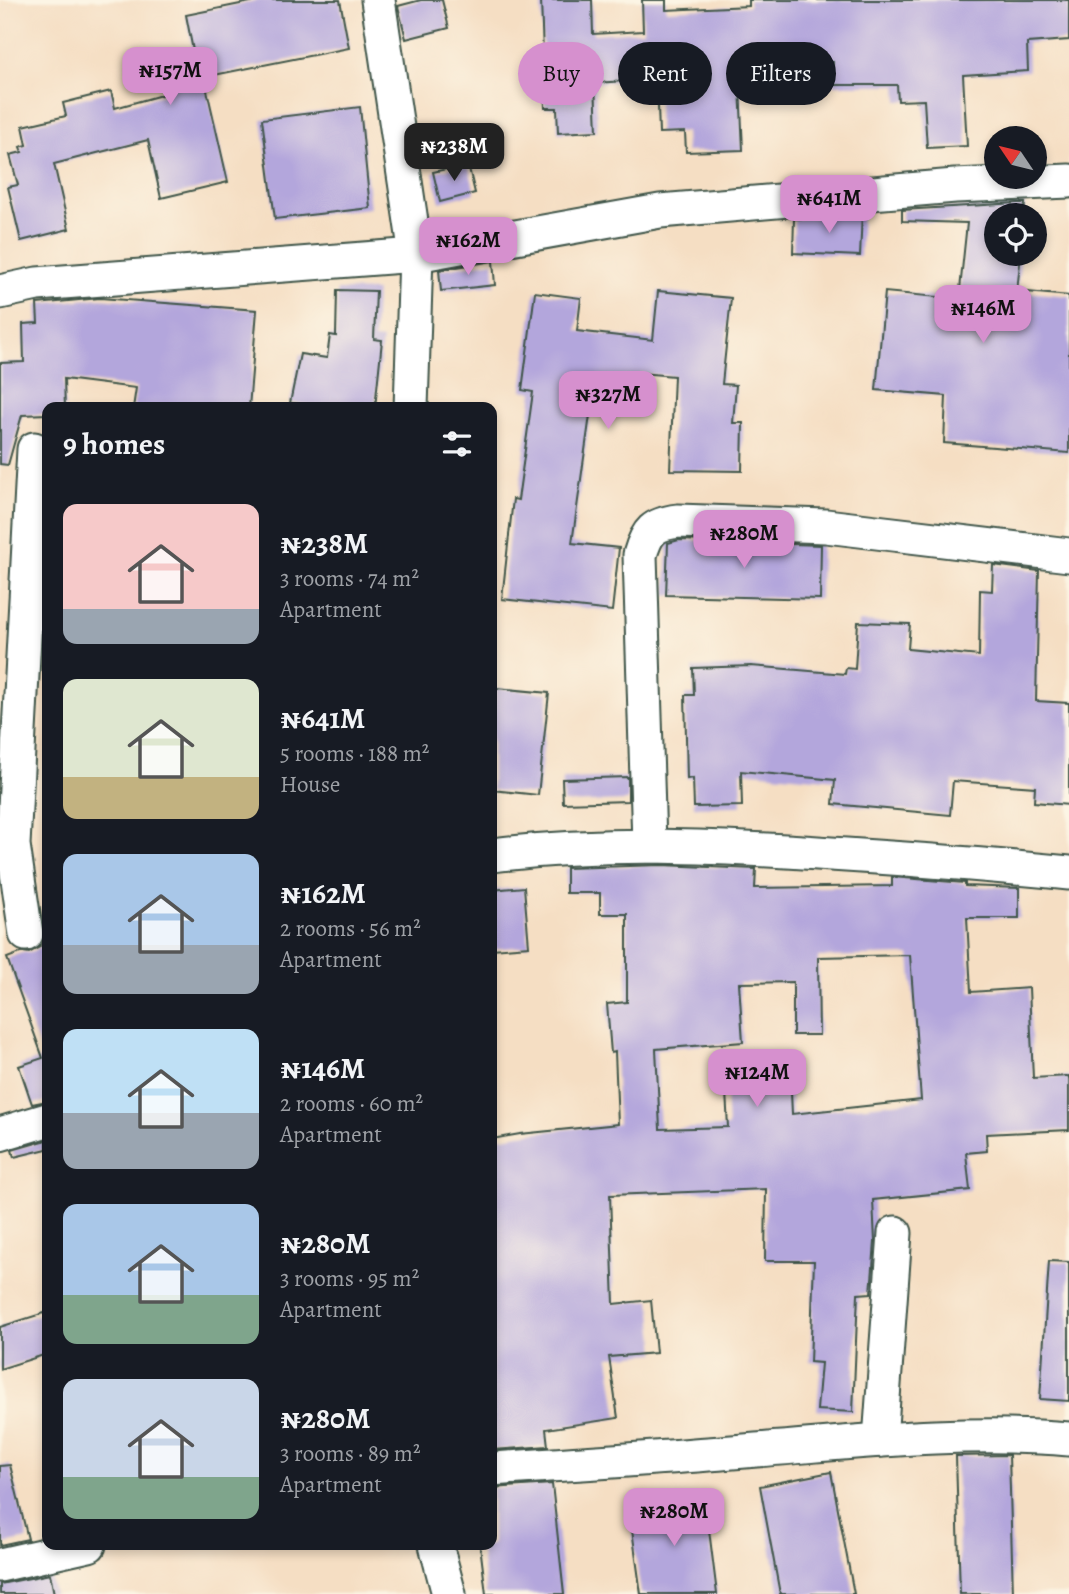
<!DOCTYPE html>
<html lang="en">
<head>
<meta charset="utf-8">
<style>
  :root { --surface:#171b24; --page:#242831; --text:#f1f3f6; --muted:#9ea1a6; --accent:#d690ce }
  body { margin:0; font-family:Alegreya,serif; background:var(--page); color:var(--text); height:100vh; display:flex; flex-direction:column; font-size:26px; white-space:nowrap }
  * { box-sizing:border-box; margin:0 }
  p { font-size:23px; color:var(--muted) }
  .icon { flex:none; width:38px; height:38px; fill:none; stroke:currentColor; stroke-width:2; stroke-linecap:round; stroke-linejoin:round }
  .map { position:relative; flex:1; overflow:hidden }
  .details { position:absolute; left:42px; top:402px; width:455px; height:1148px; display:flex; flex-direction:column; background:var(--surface); border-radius:14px; box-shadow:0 4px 10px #0003 }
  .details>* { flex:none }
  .guide { position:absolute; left:518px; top:42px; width:444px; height:63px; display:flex; gap:14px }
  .needle { width:46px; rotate:305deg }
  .tools { position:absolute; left:984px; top:126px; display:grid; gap:14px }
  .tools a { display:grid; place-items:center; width:63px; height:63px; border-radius:50%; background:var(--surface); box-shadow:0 4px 10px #0003; font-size:35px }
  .price { position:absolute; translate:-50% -60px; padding:0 16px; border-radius:14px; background:var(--accent); color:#111; font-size:23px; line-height:46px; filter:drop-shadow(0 2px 4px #0008) }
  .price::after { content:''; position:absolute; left:50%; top:42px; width:21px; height:16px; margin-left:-10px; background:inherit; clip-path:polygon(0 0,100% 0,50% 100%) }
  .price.selected { background:#222; color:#fff }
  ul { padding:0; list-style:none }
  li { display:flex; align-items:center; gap:21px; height:175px; padding:0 21px }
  li span { display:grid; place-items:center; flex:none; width:196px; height:140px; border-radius:14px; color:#555 }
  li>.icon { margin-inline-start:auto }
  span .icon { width:84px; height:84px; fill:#fffc; stroke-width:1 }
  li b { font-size:30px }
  h2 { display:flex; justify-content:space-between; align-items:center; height:84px; padding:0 21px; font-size:30px }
  .tag { padding:0 24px; border-radius:32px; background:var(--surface); box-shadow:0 4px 10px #0003; font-size:24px; line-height:63px }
  .tag.selected { background:var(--accent); color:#111 }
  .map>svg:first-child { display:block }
  .building { fill:#b3a6dc; fill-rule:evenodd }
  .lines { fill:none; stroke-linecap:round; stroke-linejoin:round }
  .minor-casing { stroke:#3f5549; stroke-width:37 }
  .minor { stroke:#fff; stroke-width:33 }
</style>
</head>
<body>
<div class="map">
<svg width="1069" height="1594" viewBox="0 0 1069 1594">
  <rect width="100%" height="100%" fill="#fcf5e5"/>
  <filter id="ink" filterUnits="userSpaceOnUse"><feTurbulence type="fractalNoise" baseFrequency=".0143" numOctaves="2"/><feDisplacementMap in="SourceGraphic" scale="14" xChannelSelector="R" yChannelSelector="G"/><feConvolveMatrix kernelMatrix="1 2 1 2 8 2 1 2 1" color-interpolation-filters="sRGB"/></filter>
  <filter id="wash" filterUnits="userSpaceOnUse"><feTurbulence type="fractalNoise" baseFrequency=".00686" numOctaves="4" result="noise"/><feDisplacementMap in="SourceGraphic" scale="28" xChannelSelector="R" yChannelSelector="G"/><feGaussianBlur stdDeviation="1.57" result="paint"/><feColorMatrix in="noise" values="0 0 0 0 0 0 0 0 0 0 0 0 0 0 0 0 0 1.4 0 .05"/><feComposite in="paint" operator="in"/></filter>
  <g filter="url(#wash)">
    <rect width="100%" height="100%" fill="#f5dec3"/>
    <g id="blocks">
      <g class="building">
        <polygon points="260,0 340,0 349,48 204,77 228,182 161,198 148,140 54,164 69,229 21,241 8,187 18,185 10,155 22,152 20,147 27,145 23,126 66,116 63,103 111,91 115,108 165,94 162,79 197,71 186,15"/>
        <polygon points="421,0 442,0 449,28 406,39 398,6"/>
        <polygon points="541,0 592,0 593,34 643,31 642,0 666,0 666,10 749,6 749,0 1069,0 1069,40 1027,43 1028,71 963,75 967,146 927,148 924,100 898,101 897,85 833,85 833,62 739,65 743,150 686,152 685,132 659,133 657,79 595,83 597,131 558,133 557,108 545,108"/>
        <polygon points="360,107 370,208 275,219 262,119"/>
        <polygon points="468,164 475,193 440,202 433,172"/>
        <polygon points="1018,203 1025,203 1024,215 996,215 996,254 1021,254 1017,291 1069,296 1069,453 944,443 946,396 876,390 885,292 959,299 967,223 902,221 902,210"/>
        <polygon points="862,213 860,256 793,253 794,219"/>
        <polygon points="493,261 495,285 441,291 439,270"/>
        <polygon points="337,290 376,291 374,339 382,340 375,408 339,408 290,403 300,354 327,358 330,335 336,336"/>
        <polygon points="658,291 731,298 722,384 736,385 733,423 743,423 742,471 670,470 674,376 640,373 635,414 591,408 572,543 619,548 612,611 502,599 513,499 518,500 533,392 522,390 535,292 581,298 577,331 653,340"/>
        <polygon points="100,298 257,310 249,408 133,408 136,388 64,379 65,408 47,408 47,414 22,415 8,465 0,464 0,363 24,362 23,324 38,323 37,304"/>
        <polygon points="679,540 821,545 820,599 666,595 668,543"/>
        <polygon points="993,565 1039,571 1036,701 1069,703 1069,805 1034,802 1035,787 953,781 950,815 833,804 835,780 741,771 742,806 694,807 693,778 687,779 685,695 694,695 693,668 751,666 845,674 846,668 855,669 858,622 910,624 908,649 979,656 980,590 992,591"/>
        <polygon points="496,688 549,693 538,795 492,790 492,722"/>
        <polygon points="628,777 628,801 563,803 562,779"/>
        <path d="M 661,865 L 756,869 L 755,888 L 892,886 L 892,877 L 965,883 L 965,886 L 1019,888 L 1019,918 L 967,918 L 971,992 L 1029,988 L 1033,1078 L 1069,1076 L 1069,1130 L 986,1134 L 987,1151 L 966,1153 L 970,1190 L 873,1200 L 875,1242 L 871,1293 L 858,1294 L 853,1412 L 817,1410 L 821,1363 L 810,1362 L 814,1261 L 765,1261 L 766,1189 L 610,1195 L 614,1304 L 651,1300 L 656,1353 L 609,1357 L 618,1418 L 546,1429 L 548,1446 L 492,1450 L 492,1139 L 520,1134 L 618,1124 L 615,1052 L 611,1053 L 607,1004 L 627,1002 L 627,914 L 600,914 L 600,893 L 566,893 L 566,868 ZM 910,955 L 921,1100 L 792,1114 L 790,1070 L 725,1074 L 728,1127 L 660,1129 L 656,1049 L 743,1042 L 739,983 L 793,982 L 793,1035 L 819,1035 L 818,957 Z"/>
        <polygon points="524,887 529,946 492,949 492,890"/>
        <polygon points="47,943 47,1101 32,1104 19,1066 43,1058 7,958 23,952 29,953"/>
        <polygon points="47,1140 47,1149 14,1157 12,1150"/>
        <polygon points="1049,1261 1069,1262 1069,1401 1040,1399"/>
        <polygon points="47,1312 47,1354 0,1369 0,1327"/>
        <polygon points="1009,1455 1013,1594 960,1594 956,1456"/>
        <polygon points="10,1465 28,1539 0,1545 0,1466"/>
        <polygon points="831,1472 854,1594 780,1594 760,1486"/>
        <polygon points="552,1484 564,1594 486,1594 480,1545 492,1545 492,1488"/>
        <polygon points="705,1498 717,1594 641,1594 629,1508"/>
        <polygon points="50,1574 54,1594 0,1594 0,1584"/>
      </g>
    </g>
  </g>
  <g filter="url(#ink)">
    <use href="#blocks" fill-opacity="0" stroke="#3f5549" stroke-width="2"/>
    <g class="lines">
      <defs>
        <g id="minor">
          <polyline points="378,0 416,255 411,408"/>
          <polyline points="0,292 37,284 416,255 660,211 955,186 1069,181"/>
          <path d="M 649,844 L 640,555 C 647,531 653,524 678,521 L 826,526 L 1069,555"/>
          <path d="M 492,855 C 606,841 716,846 831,854 C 910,859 990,865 1069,873"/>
          <polyline points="26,934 13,845 34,449"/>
          <polyline points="0,1134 47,1120"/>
          <polyline points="880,1440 895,1233"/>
          <path d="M 492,1469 C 580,1463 668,1458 756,1450 C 858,1442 968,1430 1069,1439"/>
          <polyline points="436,1545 449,1594"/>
          <polyline points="0,1565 89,1545"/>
        </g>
      </defs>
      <use href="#minor" class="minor-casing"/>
      <use href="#minor" class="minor"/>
    </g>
  </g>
</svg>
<div class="tools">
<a><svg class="needle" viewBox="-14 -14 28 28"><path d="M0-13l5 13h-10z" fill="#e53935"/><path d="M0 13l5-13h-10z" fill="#9ea1a6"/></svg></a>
<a><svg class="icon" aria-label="locate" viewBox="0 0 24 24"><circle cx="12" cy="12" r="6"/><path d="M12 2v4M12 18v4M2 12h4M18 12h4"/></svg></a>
</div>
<b class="price" style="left:170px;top:107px">₦157M</b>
<b class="price selected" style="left:454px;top:183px">₦238M</b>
<b class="price" style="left:829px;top:235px">₦641M</b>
<b class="price" style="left:468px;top:277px">₦162M</b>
<b class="price" style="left:983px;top:345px">₦146M</b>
<b class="price" style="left:608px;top:431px">₦327M</b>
<b class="price" style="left:744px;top:570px">₦280M</b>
<b class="price" style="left:757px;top:1109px">₦124M</b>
<b class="price" style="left:674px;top:1548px">₦280M</b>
<div class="guide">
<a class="tag selected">Buy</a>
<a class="tag">Rent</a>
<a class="tag">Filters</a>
</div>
<section class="details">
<h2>9 homes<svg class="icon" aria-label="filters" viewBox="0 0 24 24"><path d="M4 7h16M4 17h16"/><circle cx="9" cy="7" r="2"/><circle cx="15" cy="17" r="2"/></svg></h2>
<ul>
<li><span style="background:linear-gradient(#f6c9c9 75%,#9aa5b1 0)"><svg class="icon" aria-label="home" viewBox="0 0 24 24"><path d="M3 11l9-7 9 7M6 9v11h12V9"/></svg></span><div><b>₦238M</b><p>3 rooms · 74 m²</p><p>Apartment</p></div></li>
<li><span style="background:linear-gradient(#dfe7d0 70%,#c2b280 0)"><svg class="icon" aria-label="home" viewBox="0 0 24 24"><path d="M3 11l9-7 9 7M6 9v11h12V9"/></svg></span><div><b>₦641M</b><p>5 rooms · 188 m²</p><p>House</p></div></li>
<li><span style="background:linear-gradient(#a9c7e8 65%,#9aa5b1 0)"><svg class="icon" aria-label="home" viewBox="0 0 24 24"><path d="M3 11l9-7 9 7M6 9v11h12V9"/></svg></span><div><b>₦162M</b><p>2 rooms · 56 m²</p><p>Apartment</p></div></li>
<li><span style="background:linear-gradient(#bfe0f5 60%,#9aa5b1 0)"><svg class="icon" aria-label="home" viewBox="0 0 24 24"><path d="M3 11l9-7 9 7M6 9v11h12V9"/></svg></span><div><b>₦146M</b><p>2 rooms · 60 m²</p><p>Apartment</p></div></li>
<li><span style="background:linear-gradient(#a9c7e8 65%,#7fa58c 0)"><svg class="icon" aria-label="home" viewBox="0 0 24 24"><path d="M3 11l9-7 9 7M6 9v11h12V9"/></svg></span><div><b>₦280M</b><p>3 rooms · 95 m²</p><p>Apartment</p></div></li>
<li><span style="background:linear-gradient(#c9d6e8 70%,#7fa58c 0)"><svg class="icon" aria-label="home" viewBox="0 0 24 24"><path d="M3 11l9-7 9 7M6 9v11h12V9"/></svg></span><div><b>₦280M</b><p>3 rooms · 89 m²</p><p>Apartment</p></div></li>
</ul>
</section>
</div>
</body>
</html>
